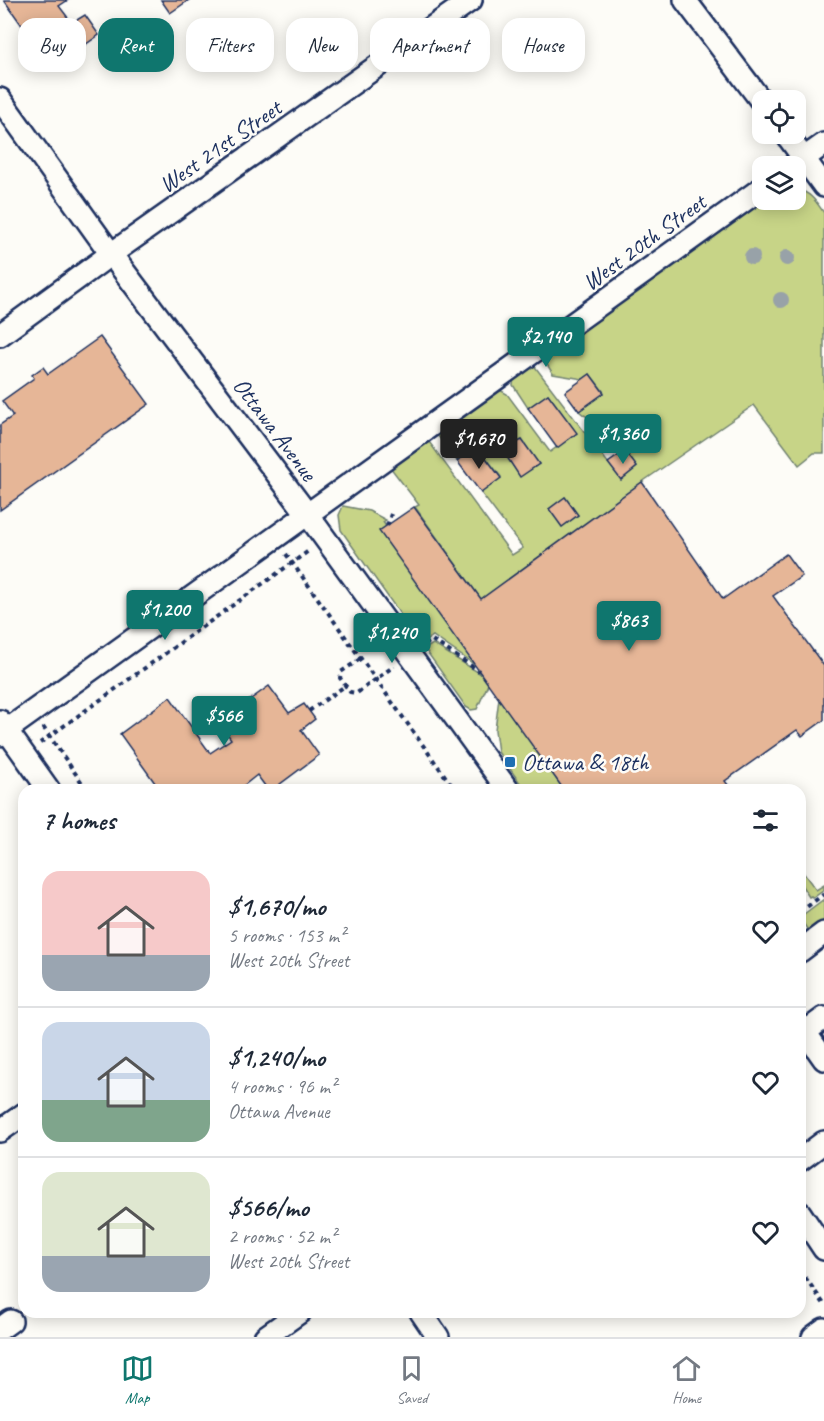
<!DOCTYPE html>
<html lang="en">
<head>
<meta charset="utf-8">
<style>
  :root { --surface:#fff; --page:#f6f6f7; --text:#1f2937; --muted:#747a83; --line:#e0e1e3; --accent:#0f766e }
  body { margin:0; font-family:Caveat,sans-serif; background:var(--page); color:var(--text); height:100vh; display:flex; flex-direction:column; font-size:22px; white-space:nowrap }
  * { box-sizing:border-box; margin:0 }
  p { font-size:20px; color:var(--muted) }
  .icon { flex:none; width:33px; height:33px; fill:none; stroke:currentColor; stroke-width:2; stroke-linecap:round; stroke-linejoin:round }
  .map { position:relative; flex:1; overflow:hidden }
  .sheet { position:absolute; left:18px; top:784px; width:788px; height:534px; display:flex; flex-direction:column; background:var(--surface); border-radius:18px; box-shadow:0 3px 15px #0003 }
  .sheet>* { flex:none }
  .top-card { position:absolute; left:18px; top:18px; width:789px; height:54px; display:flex; gap:12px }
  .buttons { position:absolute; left:752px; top:90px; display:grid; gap:12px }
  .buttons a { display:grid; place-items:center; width:54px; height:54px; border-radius:12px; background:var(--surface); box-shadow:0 3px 15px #0003; font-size:30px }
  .price { position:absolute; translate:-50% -51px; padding:0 14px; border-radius:6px; background:var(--accent); color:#fff; font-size:20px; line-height:39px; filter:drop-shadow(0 2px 3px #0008) }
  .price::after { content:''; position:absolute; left:50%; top:36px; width:18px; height:14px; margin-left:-9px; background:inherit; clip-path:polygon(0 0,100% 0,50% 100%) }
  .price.active { background:#222; color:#fff }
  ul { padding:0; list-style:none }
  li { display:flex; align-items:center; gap:18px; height:150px; padding:0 24px }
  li+li { border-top:2px solid var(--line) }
  li span { display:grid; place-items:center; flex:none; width:168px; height:120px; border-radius:18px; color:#555 }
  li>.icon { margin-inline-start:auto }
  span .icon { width:72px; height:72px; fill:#fffc; stroke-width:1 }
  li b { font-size:26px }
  h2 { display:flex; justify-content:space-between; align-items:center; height:72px; padding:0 24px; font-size:26px }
  .tag { padding:0 21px; border-radius:18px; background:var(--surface); box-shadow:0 3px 15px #0003; font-size:21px; line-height:54px }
  .tag.active { background:var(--accent); color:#fff }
  .menu { display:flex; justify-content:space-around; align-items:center; height:84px; border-top:2px solid var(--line); background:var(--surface); font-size:16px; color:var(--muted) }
  .menu a { display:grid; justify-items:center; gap:3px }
  .menu .active { color:var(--accent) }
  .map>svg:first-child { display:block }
  .green { fill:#c7d487; stroke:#718272; stroke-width:1.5; fill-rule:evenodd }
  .building { fill:#e6b697; stroke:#1b2f5e; stroke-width:1.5 }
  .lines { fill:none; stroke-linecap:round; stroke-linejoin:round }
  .minor-casing { stroke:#1b2f5e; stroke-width:26 }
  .path { stroke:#1b2f5e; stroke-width:4; stroke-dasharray:4.5 4.5; stroke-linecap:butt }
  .minor { stroke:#fdfcf7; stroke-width:21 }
  .tree { fill:#98a2a8 }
  .poi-dot { fill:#1f6fb2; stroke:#fdfcf7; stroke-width:2 }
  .labels { text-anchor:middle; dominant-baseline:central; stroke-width:5; stroke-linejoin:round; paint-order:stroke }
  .street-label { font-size:24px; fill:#1b2f5e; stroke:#fdfcf7 }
  .poi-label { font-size:24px; fill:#1b2f5e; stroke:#fdfcf7; text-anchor:start }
</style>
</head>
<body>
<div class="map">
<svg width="824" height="1337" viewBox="0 0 824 1337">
  <rect width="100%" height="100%" fill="#fdfcf7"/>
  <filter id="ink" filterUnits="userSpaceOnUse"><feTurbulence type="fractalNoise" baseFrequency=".0167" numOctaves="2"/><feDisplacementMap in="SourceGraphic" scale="12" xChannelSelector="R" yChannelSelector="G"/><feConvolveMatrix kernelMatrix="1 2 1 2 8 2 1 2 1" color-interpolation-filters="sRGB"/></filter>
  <g filter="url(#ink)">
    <g class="green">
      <path d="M 795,188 C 811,193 815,200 824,213 L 824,453 L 814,453 L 799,465 L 754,405 L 642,482 L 481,599 L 415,507 L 419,505 L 390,467 L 425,441 L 430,443 L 512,555 L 523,548 L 481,493 L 501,477 L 477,446 L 457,461 L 438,436 L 439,431 L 498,389 L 507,394 L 550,452 L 576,433 L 548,394 L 528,408 L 513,385 L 514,377 L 533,364 L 621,480 L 637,467 L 607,427 L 584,415 L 579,411 L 604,392 L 590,374 L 583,379 L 553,374 L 543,358 L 762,199 L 795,200 ZM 510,431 L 518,442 L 522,440 L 539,464 L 520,476 L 503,451 L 509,447 ZM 565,497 L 578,515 L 562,527 L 549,509 Z"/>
      <polygon points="343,506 369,511 386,520 383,522 475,665 433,636 421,644 341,530 339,515"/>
      <polygon points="433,644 481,674 488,684 477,709 471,710 466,707 425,649"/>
      <polygon points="499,698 564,790 525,790 498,752 495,730"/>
      <polygon points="802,871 816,890 824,885 824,890 813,898 811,896 809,897 800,883 800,873"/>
      <polygon points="824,899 824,923 810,933 800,919 800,917"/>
    </g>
    <g class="building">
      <polygon points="4,0 68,0 59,6 72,23 85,15 99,35 52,68"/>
      <polygon points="161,0 189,0 170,13"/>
      <polygon points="100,337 149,404 0,510 0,425 13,416 2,401 34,378 32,375 43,367 48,374"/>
      <polygon points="590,374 604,393 579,411 565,392"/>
      <polygon points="548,394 577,433 557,448 528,408"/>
      <polygon points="510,431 518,442 522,440 539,464 520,477 503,451 509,447 502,437"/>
      <polygon points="477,446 501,478 481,493 457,461"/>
      <polygon points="625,451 637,467 621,480 608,463"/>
      <polygon points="642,482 723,599 786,554 802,576 773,596 824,666 824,720 802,736 797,730 725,781 732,790 564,790 379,531 414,507 481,599"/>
      <polygon points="565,497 578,515 562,527 549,509"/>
      <polygon points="269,686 289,713 304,704 315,719 301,730 319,755 272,790 268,790 257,775 238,790 160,790 120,734 170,697 210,753 231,739 219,722"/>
    </g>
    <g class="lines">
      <defs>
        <g id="minor">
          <polyline points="685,0 762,102"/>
          <polyline points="0,99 111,254 308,515 508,790"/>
          <polyline points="786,134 824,186"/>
          <polyline points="793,166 824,144"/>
          <polyline points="0,335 111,254 471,0"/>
          <polyline points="0,721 49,790"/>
          <polyline points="0,735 762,188"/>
          <polyline points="800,951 824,933"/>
          <polyline points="800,1025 824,1059"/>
          <polyline points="805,1032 824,1018"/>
          <polyline points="0,1131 24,1114"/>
          <polyline points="800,1160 824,1142"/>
          <polyline points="800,1213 824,1249"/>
          <polyline points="421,1312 438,1337"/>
          <polyline points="0,1329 11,1321"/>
          <polyline points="265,1337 300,1312"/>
          <polyline points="813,1337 824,1329"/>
        </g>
      </defs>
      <use href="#minor" class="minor-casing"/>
      <g class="path">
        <polyline points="387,526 391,514"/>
        <polyline points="286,554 455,790"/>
        <polyline points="425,645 432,640 479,671"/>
        <polyline points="360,659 341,672 340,678 350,692 357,693 394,666"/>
        <polyline points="309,711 345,686"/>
        <polyline points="43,727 87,790"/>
        <polyline points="40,743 310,550"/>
        <polyline points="800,912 824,894"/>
        <polyline points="800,1270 824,1304"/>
      </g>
      <use href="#minor" class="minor"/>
    </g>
    <g class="tree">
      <circle cx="752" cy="257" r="8"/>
      <circle cx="787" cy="258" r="8"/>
      <circle cx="781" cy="300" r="8"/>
    </g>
  </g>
  <rect class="poi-dot" x="504" y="756" width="12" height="12" rx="3"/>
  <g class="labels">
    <g class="street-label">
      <text transform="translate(220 146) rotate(-35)">West 21st Street</text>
      <text transform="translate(644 242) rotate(-36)">West 20th Street</text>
      <text transform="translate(275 429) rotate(53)">Ottawa Avenue</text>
    </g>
    <g class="poi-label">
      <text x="522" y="762">Ottawa &amp; 18th</text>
    </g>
  </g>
</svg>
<div class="buttons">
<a><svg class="icon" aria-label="locate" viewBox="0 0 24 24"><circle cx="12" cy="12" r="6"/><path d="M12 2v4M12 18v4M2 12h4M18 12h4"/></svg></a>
<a><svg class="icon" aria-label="layers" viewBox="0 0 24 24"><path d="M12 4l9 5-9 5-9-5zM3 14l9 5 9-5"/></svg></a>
</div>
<b class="price" style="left:546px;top:368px">$2,140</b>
<b class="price" style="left:623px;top:465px">$1,360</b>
<b class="price active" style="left:479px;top:470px">$1,670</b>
<b class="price" style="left:165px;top:641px">$1,200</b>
<b class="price" style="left:629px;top:652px">$863</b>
<b class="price" style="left:392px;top:664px">$1,240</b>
<b class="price" style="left:224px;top:747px">$566</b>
<div class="top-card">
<a class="tag">Buy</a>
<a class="tag active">Rent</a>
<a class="tag">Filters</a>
<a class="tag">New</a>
<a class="tag">Apartment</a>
<a class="tag">House</a>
</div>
<section class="sheet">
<h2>7 homes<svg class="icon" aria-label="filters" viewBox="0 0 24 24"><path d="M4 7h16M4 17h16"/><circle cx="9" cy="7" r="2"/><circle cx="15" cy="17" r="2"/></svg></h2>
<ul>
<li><span style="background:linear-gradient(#f6c9c9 70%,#9aa5b1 0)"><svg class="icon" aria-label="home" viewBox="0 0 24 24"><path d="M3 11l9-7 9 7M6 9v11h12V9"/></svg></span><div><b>$1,670/mo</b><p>5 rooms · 153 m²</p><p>West 20th Street</p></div><svg class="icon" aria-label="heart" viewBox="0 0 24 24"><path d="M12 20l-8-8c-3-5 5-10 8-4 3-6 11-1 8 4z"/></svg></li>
<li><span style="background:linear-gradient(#c9d6e8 65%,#7fa58c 0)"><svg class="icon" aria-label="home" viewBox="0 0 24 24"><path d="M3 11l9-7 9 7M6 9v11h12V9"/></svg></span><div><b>$1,240/mo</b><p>4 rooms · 96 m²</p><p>Ottawa Avenue</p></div><svg class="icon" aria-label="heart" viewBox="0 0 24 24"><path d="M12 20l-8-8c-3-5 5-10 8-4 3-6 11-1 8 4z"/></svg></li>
<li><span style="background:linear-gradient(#dfe7d0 70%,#9aa5b1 0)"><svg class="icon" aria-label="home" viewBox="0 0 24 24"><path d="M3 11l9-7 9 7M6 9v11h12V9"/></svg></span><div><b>$566/mo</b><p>2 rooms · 52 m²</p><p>West 20th Street</p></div><svg class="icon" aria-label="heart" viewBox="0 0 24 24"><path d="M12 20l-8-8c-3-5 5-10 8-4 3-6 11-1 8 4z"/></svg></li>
</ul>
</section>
</div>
<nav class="menu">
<a class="active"><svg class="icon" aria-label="map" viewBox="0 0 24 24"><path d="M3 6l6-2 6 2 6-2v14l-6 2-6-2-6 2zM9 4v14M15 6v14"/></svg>Map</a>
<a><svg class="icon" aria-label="saved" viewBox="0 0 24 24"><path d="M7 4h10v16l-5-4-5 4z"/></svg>Saved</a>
<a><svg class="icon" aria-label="home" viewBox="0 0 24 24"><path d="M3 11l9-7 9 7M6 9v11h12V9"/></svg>Home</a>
</nav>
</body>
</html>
